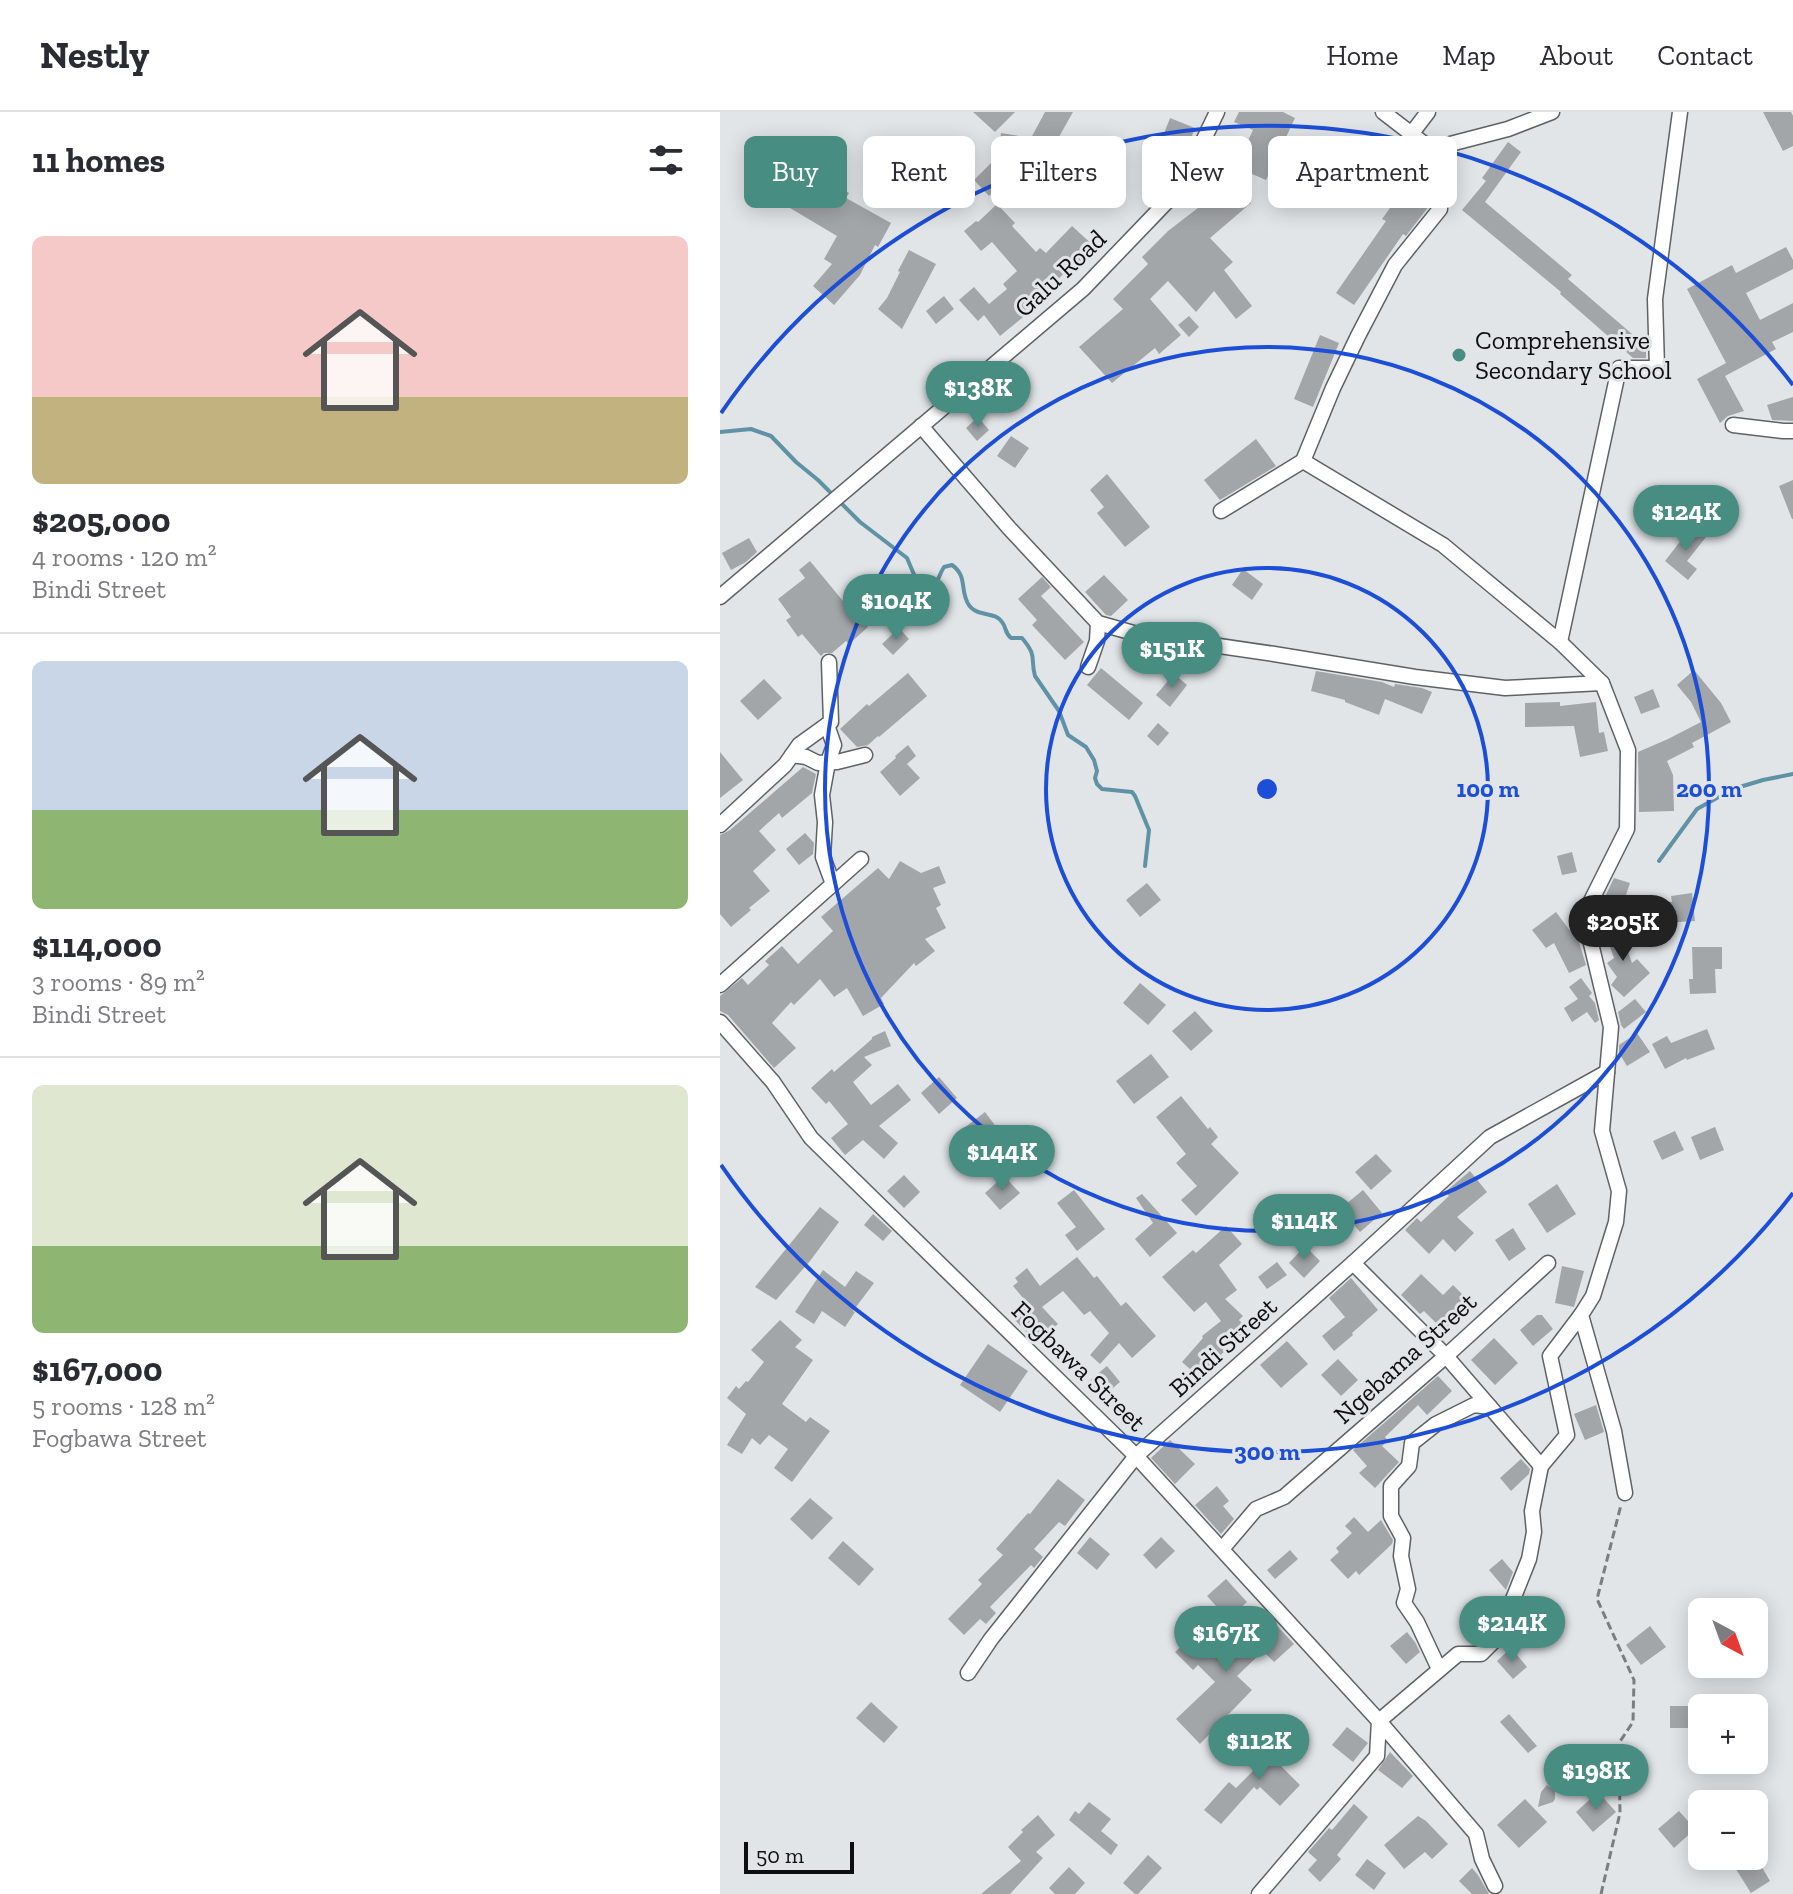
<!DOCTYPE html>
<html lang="en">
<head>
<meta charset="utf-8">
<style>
  :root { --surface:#fff; --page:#f2f2f3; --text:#2b2b33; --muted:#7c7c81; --line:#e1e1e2; --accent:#488d82 }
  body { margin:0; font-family:"Zilla Slab",serif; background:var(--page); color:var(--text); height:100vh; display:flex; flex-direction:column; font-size:30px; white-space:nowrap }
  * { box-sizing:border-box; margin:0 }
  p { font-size:26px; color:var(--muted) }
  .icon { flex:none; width:44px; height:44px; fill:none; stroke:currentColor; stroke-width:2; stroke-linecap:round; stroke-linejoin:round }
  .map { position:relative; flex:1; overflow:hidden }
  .sheet { display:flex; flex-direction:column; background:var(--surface); width:720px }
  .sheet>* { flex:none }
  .hud { position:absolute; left:24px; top:24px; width:760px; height:72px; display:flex; gap:16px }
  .needle { width:52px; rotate:139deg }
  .buttons { position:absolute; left:968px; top:1486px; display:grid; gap:16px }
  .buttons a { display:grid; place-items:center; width:80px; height:80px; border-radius:12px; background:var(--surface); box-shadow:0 4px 20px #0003; font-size:40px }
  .scale { position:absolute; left:24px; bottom:20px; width:110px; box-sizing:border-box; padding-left:8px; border:4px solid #0d0e0f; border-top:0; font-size:22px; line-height:28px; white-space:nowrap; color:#0d0e0f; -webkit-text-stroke:6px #e1e5e8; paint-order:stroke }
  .price { position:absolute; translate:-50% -68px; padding:0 18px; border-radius:28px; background:var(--accent); color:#fff; font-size:26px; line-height:52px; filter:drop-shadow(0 2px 4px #0008) }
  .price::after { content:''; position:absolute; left:50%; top:48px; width:24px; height:18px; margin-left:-12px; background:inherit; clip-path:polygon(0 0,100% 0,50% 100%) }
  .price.active { background:#222; color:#fff }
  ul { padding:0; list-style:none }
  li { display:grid; align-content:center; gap:16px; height:424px; padding:0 32px }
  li+li { border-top:2px solid var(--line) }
  li span { display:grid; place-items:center; height:248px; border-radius:12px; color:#555 }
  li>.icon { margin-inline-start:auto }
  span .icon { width:144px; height:144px; fill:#fffc; stroke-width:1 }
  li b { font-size:34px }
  h2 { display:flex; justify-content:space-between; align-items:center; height:96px; padding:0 32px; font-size:34px }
  .chip { padding:0 28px; border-radius:12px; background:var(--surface); box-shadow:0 4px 20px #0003; font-size:28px; line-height:72px }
  .chip.active { background:var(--accent); color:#fff }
  header { display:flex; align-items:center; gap:48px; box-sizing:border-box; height:112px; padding:0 40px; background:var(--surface); border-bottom:2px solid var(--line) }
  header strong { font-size:38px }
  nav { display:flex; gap:44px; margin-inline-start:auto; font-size:28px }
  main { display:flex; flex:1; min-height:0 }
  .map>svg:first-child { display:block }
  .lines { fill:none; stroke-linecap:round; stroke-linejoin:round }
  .stream { stroke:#6092a5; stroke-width:4 }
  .building { fill:#a3a6a9 }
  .minor-casing { stroke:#5f6265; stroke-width:17 }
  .path { stroke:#7b7e80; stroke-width:3; stroke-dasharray:8 4; stroke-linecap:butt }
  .minor { stroke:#fff; stroke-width:14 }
  .ring { fill:none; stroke:#1d4ed8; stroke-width:4 }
  .poi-dot { fill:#488d82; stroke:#e1e5e8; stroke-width:3 }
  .labels { text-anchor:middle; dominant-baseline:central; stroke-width:6; stroke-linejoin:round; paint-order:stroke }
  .street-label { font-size:26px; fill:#0d0e0f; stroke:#e1e5e8 }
  .poi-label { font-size:26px; fill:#0d0e0f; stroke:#e1e5e8; text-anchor:start }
  .centre { fill:#1d4ed8; stroke:#e1e5e8; stroke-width:4 }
  .ring-label { font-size:24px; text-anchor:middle; font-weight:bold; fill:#1d4ed8; stroke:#e1e5e8; stroke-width:6; stroke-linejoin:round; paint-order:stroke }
</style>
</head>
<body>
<header>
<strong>Nestly</strong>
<nav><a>Home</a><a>Map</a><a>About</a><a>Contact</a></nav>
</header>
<main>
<section class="sheet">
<h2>11 homes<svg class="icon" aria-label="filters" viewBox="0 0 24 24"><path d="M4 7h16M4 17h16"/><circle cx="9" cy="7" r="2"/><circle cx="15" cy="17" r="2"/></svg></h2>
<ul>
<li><span style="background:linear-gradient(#f6c9c9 65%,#c2b280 0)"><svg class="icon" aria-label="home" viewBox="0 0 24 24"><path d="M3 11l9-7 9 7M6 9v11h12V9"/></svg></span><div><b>$205,000</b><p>4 rooms · 120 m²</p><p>Bindi Street</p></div></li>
<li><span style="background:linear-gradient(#c9d6e8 60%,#8fb573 0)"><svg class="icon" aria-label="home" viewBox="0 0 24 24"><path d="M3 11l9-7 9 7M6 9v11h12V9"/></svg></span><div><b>$114,000</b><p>3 rooms · 89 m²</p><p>Bindi Street</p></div></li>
<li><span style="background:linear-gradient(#dfe7d0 65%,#8fb573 0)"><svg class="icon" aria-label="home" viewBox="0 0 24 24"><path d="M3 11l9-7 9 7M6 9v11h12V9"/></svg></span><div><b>$167,000</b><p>5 rooms · 128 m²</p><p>Fogbawa Street</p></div></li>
</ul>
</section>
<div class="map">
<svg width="1073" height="1782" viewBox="0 0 1073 1782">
  <rect width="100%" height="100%" fill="#e1e5e8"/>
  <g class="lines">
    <g class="stream">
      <path d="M 0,320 L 31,317 L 51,324 L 76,350 L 98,368 L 140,410 L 187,446 L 198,472 L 203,479 L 210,480 C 218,472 218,464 224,455 L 232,453 C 246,463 241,474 246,487 C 252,507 275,498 282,510 C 287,516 284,520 291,526 L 302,526 C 318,545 310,546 315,564 L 339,599 L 348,623 L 366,635 L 374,648 L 377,659 L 375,666 L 377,672 L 382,677 L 412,680 L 415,684 L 429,718 L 425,754"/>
      <polyline points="939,749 977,697 1013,677 1043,668 1073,662"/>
    </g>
  </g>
  <g class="building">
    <polygon points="253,0 295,0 275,20"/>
    <polygon points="325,0 353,0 326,48 299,33 296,44 278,41 281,21 311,26"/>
    <polygon points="519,0 563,0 575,6 546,68 516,55 533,18 514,10"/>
    <polygon points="1043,0 1071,0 1073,4 1073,34 1063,39"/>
    <polygon points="450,6 475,16 465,42 440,32"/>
    <polygon points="788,30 801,40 765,90 852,163 848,167 926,234 926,246 913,246 840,182 841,180 742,98 766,69 762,66"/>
    <polygon points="274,48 290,65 269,84 254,68"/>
    <polygon points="114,72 129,81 126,86 171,111 158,135 155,133 140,163 114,193 93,174 112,152 104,147 117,124 65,93 73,80 100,96"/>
    <polygon points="514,72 531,91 490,126 513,150 504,158 532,194 516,207 494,179 476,200 448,169 430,187 461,223 439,242 435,236 392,271 359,235 403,197 393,187 428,152 422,145 448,119 487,89 490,93"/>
    <polygon points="686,74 709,91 709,94 686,124 683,122 634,193 616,181 666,109 662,107"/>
    <polygon points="277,92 295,111 292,114 316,140 320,136 326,141 352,114 375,135 355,156 352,153 324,182 325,184 302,206 280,224 264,203 258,209 239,188 254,175 269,192 287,177 283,172 297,159 272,130 261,139 244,119 256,109 258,110"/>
    <polygon points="1066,135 1073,148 1073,157 1026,181 1040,208 1073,191 1073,220 1052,230 1056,237 1005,264 1024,299 1008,304 1000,311 977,267 1006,251 967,177 1012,153 1016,161"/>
    <polygon points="189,138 216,152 182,217 158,197 167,186 180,160 178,159"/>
    <polygon points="224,184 234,197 216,212 206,199"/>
    <polygon points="469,204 479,215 469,225 458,213"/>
    <polygon points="600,223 619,231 593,295 574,287"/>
    <polygon points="302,270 310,280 292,297 282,285"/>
    <polygon points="1073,285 1073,309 1052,308 1047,293"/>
    <polygon points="258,305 269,318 257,329 246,316"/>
    <polygon points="291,324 309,336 295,356 277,344"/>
    <polygon points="536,327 556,354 500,388 484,368"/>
    <polygon points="387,362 430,415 405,435 377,401 384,395 370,378"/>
    <polygon points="1073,368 1073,407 1072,407 1059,374"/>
    <polygon points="972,414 986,425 967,449 977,457 968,468 945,449"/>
    <polygon points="29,426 37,440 26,450 11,458 2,441"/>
    <polygon points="90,449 132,500 134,499 148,515 129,532 126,529 112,541 104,541 101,544 82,522 78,525 66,508 71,505 58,487 85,466 79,458"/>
    <polygon points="523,457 543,472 532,488 512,473"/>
    <polygon points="384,463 408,488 391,504 386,503 365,480"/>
    <polygon points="322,465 331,475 321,484 364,530 345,548 312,513 317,508 298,487"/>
    <polygon points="179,516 189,527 173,543 162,532"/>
    <polygon points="381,556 423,591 409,608 367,573"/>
    <polygon points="974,558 1001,591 1011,610 972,631 974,635 947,649 953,663 954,699 919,700 918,640 948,627 981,610 971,590 957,573"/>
    <polygon points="596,559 662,570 674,575 675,572 702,576 712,580 702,602 665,587 659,603 625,590 625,588 591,579"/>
    <polygon points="188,561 207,584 159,625 158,624 148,633 137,635 120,617 147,592 149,594"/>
    <polygon points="454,562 467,573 450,595 436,583"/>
    <polygon points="44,567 62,586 38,608 20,589"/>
    <polygon points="933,577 940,595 921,602 914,585"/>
    <polygon points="840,590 840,594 876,590 879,621 884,620 888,639 860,645 854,614 805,615 805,591"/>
    <polygon points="438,611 449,621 438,634 427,624"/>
    <polygon points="188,633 196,644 187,652 200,666 180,684 160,660 176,646 175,644"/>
    <polygon points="0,640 23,668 0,686"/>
    <polygon points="83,655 96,662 92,681 62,706 59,701 39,719 56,738 33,759 50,779 29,796 31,798 11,815 0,802 0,723 10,718"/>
    <polygon points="85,721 94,731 93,742 79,753 66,737"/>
    <polygon points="852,740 857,760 842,763 837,744"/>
    <polygon points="180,749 201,761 219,754 226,771 213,776 221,793 216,796 226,816 205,827 215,839 196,854 194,851 161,886 164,892 143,904 127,876 114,885 100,867 74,893 71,890 52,911 76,936 54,956 8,903 0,899 0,884 22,866 28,873 49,853 45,849 62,834 78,852 113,819 101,805 158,756 169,767"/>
    <polygon points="894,766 910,771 900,801 880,795"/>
    <polygon points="427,771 441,788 420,805 406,788"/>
    <polygon points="972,781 975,809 926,812 926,791 952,790 951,784"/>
    <polygon points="836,800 857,828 858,827 866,853 849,861 834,831 826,836 812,818"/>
    <polygon points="897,810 912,851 917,847 930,861 904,885 891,873 897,865 887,851 894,846 883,815"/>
    <polygon points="972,835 1002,835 1002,857 995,857 996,881 970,882 969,867 973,867"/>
    <polygon points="861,866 872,881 869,884 875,891 879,908 875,911 867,900 852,910 844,896 858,887 849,875"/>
    <polygon points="420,871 446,893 428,913 403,891"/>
    <polygon points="915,887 926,900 904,917 901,913 898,900"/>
    <polygon points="475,899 493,919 471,939 452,919"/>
    <polygon points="987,917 995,937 967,948 966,946 945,957 932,932 947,924 951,931"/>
    <polygon points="165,919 171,934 144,945 152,953 133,970 151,993 178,972 191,988 159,1014 178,1031 164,1047 143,1028 125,1043 111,1026 128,1012 109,989 106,992 91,976 112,957 114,960 152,927 152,925"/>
    <polygon points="917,921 930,940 907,954 899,941 899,933"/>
    <polygon points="431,942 449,965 414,992 396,969"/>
    <polygon points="219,965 237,986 219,1002 201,981"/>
    <polygon points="461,984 488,1017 490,1015 498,1025 491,1032 519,1061 476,1104 461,1088 477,1074 456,1051 466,1042 436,1005"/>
    <polygon points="265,1000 277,1016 251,1036 239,1020"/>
    <polygon points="995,1015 1004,1038 980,1048 971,1025"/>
    <polygon points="955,1019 964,1038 942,1048 933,1029"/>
    <polygon points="656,1042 672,1059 651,1078 635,1060"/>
    <polygon points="750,1059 767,1080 737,1105 754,1121 735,1140 723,1127 709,1142 685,1118 697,1106 701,1110 729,1084 725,1080"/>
    <polygon points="184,1063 200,1080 184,1096 167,1079"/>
    <polygon points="284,1064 300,1081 280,1098 265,1081"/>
    <polygon points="837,1072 856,1102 827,1121 808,1092"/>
    <polygon points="354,1078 385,1117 357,1139 345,1123 356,1115 337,1091"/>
    <polygon points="643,1078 662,1101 640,1120 620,1097"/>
    <polygon points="422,1082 457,1121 430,1145 415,1127 433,1111 416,1086"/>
    <polygon points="100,1095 119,1110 90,1149 56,1188 35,1175"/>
    <polygon points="153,1102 172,1119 163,1129 144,1113"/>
    <polygon points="506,1114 522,1132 499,1153 517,1178 505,1187 523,1204 519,1208 530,1220 514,1237 510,1233 480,1266 462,1250 483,1226 482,1224 501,1209 486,1190 474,1200 442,1165 473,1138 476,1141"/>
    <polygon points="793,1116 806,1137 789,1149 775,1128"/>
    <polygon points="585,1134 600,1149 584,1166 569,1151"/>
    <polygon points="357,1145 374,1166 377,1164 401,1194 406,1190 436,1224 412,1246 399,1231 380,1252 370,1243 389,1221 370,1199 364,1203 343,1179 322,1195 338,1212 317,1231 293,1206 308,1192 293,1174 298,1170 295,1166 307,1156 320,1174"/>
    <polygon points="557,1150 567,1163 547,1177 538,1165"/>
    <polygon points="842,1154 864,1159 854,1195 835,1191"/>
    <polygon points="103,1158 125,1175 136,1159 154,1171 133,1199 135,1200 125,1215 102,1199 94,1212 75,1200"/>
    <polygon points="701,1162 723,1183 733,1173 751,1191 724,1219 704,1199 700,1202 681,1183"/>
    <polygon points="631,1166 658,1198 632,1221 633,1223 614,1239 602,1224 625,1205 609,1186"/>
    <polygon points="817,1203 822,1203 833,1217 813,1234 800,1218"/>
    <polygon points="60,1208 82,1228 75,1235 93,1248 62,1292 86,1310 90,1305 110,1319 72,1370 54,1356 68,1337 49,1323 40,1333 32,1326 22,1342 7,1333 26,1302 7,1286 16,1274 19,1277 26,1269 28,1270 44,1250 31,1238"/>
    <polygon points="774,1226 798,1251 775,1273 751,1248"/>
    <polygon points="567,1229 588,1252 561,1276 540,1253"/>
    <polygon points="268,1232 308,1259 280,1300 240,1273"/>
    <polygon points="618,1247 638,1268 621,1284 601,1263"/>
    <polygon points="387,1254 400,1270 381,1286 368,1270"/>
    <polygon points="718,1264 732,1279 707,1303 698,1293 665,1325 668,1329 662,1334 679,1350 655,1376 639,1361 647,1354 633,1338"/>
    <polygon points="876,1293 884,1320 865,1328 854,1302"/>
    <polygon points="450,1328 475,1352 455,1372 431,1346"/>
    <polygon points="801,1347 810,1357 809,1362 791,1379 780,1366"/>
    <polygon points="338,1367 365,1388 345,1414 339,1410 314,1437 323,1445 314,1456 311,1453 270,1495 276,1501 266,1512 260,1507 244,1523 228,1507 262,1472 258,1468 283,1443 276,1437 308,1401 310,1402"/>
    <polygon points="497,1374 509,1389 503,1394 514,1407 501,1422 475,1393"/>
    <polygon points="90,1386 113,1406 92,1428 70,1407"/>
    <polygon points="634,1405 648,1420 661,1408 673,1428 672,1432 639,1463 636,1459 628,1467 610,1448 619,1440 616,1436 632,1421 625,1414"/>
    <polygon points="370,1425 390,1442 377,1458 357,1441"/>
    <polygon points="441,1425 455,1439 436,1457 423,1443"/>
    <polygon points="123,1429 154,1457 139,1474 108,1446"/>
    <polygon points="570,1438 578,1447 555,1467 547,1458"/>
    <polygon points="782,1447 793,1460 786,1478 769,1458"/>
    <polygon points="506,1467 527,1490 508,1507 487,1484"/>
    <polygon points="549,1505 574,1532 554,1550 543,1539 517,1564 532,1578 480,1632 456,1607 495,1570 478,1553 473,1558 455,1540 476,1520 496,1542 521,1519 527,1525"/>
    <polygon points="930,1514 946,1535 921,1553 906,1533"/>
    <polygon points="687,1520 695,1530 700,1540 686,1552 670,1534"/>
    <polygon points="791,1536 807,1555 793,1567 777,1549"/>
    <polygon points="151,1590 178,1615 164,1631 136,1606"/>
    <rect x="950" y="1594" width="20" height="22"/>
    <polygon points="789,1602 817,1634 808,1641 780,1610"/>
    <polygon points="627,1615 648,1631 633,1650 612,1633"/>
    <polygon points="561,1621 576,1635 560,1653 580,1673 560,1694 540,1675 537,1678 534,1675 501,1712 484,1698 509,1670 516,1676 548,1644 543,1640"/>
    <polygon points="670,1640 693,1664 682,1676 658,1658"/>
    <polygon points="827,1673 835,1679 835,1687 833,1690 818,1695 821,1680"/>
    <polygon points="878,1680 896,1700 873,1720 856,1700"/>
    <polygon points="805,1687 827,1710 799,1736 777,1713"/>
    <polygon points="369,1690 391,1707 381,1719 398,1733 391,1743 349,1708 355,1699 359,1702"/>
    <polygon points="634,1692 648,1705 617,1743 621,1747 600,1770 588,1758 597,1748 588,1740 609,1716 612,1718"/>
    <polygon points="959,1699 975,1717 954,1736 938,1717"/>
    <polygon points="318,1703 335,1723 316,1740 323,1746 290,1782 261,1782 301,1749 288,1735 303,1720 301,1718"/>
    <polygon points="698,1704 706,1709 728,1732 712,1747 705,1740 684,1757 664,1733"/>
    <polygon points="1034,1742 1050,1769 1031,1781 1014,1754 1029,1744 1034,1744"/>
    <polygon points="428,1743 442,1756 418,1782 415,1782 403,1771"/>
    <polygon points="647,1747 666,1761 654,1778 635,1763"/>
    <polygon points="349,1755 365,1771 355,1782 335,1782 329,1776"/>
    <polygon points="752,1756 758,1763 769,1782 752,1782 739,1769"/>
  </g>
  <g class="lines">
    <defs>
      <g id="minor">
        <polyline points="692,21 708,0"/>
        <polyline points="711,37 788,17 832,0"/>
        <polyline points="1013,313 1063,319 1073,319"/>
        <polyline points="201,314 289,416 378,511 417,522 554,542 695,565 785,576 882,571"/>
        <polyline points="583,349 723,433 840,530 882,571 908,638 907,717 870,791 868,819 891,915 882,1019 899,1079 896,1110 873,1184 861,1203 894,1319 905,1381"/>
        <polyline points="583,349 613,276 638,224 675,153 720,97 711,37 663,0"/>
        <polyline points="501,399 583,349"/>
        <polyline points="0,485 363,177 461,75 497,0"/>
        <polyline points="840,530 899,256 937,256 935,187 960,0"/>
        <polyline points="368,555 377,529 378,511"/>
        <polyline points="107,613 114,633 108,650 102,683 105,710 103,745 113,772"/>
        <polyline points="72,643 86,645 98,651 117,650 145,643"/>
        <polyline points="0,713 65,653 79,633 111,610 109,550"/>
        <polyline points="0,873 141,747"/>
        <polyline points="0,910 53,970 91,1026 416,1344 659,1609 657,1644 539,1782"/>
        <polyline points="633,1151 726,1244 821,1354"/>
        <polyline points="502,1437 536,1397 564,1385 726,1244 828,1151"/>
        <polyline points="719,1557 697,1510 684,1491 688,1477 681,1444 683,1426 671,1404 671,1374 689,1354 692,1331 716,1312 754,1293 770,1295"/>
        <polyline points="248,1561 271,1527 416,1344 633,1151 770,1025 887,960"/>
        <polyline points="775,1774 762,1747 756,1722 659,1609 738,1542 761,1542 778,1525 809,1447 814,1420 812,1399 821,1354 847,1323 830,1244 861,1203"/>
      </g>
    </defs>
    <use href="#minor" class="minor-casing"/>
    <polyline class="path" points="881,1782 900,1701 899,1631 913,1610 914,1568 877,1487 901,1393"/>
    <use href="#minor" class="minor"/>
  </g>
  <g class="ring">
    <circle cx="547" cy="677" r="221"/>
    <circle cx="547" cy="677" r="442"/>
    <path d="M1073 1081A663 663 0 0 1 1 1053M1 301A663 663 0 0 1 1073 273"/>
  </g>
  <circle class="poi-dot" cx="739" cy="243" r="8"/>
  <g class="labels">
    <g class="street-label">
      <text transform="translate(340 161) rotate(-43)">Galu Road</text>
      <text transform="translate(503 1235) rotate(-42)">Bindi Street</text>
      <text transform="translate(685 1246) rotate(-42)">Ngebama Street</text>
      <text transform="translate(359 1254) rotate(44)">Fogbawa Street</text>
    </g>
    <g class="poi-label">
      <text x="755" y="228">Comprehensive<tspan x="755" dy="30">Secondary School</tspan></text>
    </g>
  </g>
  <circle cx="547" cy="677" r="12" class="centre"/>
  <g class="ring-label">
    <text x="768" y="685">100 m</text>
    <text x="989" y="685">200 m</text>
    <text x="547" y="1348">300 m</text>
  </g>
</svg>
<div class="buttons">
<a><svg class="needle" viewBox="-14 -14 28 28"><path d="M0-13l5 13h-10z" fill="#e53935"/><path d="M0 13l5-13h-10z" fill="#7c7c81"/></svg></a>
<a>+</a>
<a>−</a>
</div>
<div class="scale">50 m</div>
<b class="price" style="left:258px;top:317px">$138K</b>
<b class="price" style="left:966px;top:441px">$124K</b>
<b class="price" style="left:176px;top:530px">$104K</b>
<b class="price" style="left:452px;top:578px">$151K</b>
<b class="price active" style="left:903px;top:851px">$205K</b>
<b class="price" style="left:282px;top:1081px">$144K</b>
<b class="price" style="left:584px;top:1150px">$114K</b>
<b class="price" style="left:792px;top:1552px">$214K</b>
<b class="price" style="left:506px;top:1562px">$167K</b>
<b class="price" style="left:539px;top:1670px">$112K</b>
<b class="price" style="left:876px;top:1700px">$198K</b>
<div class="hud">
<a class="chip active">Buy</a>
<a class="chip">Rent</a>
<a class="chip">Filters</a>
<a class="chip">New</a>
<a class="chip">Apartment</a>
</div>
</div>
</main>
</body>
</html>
